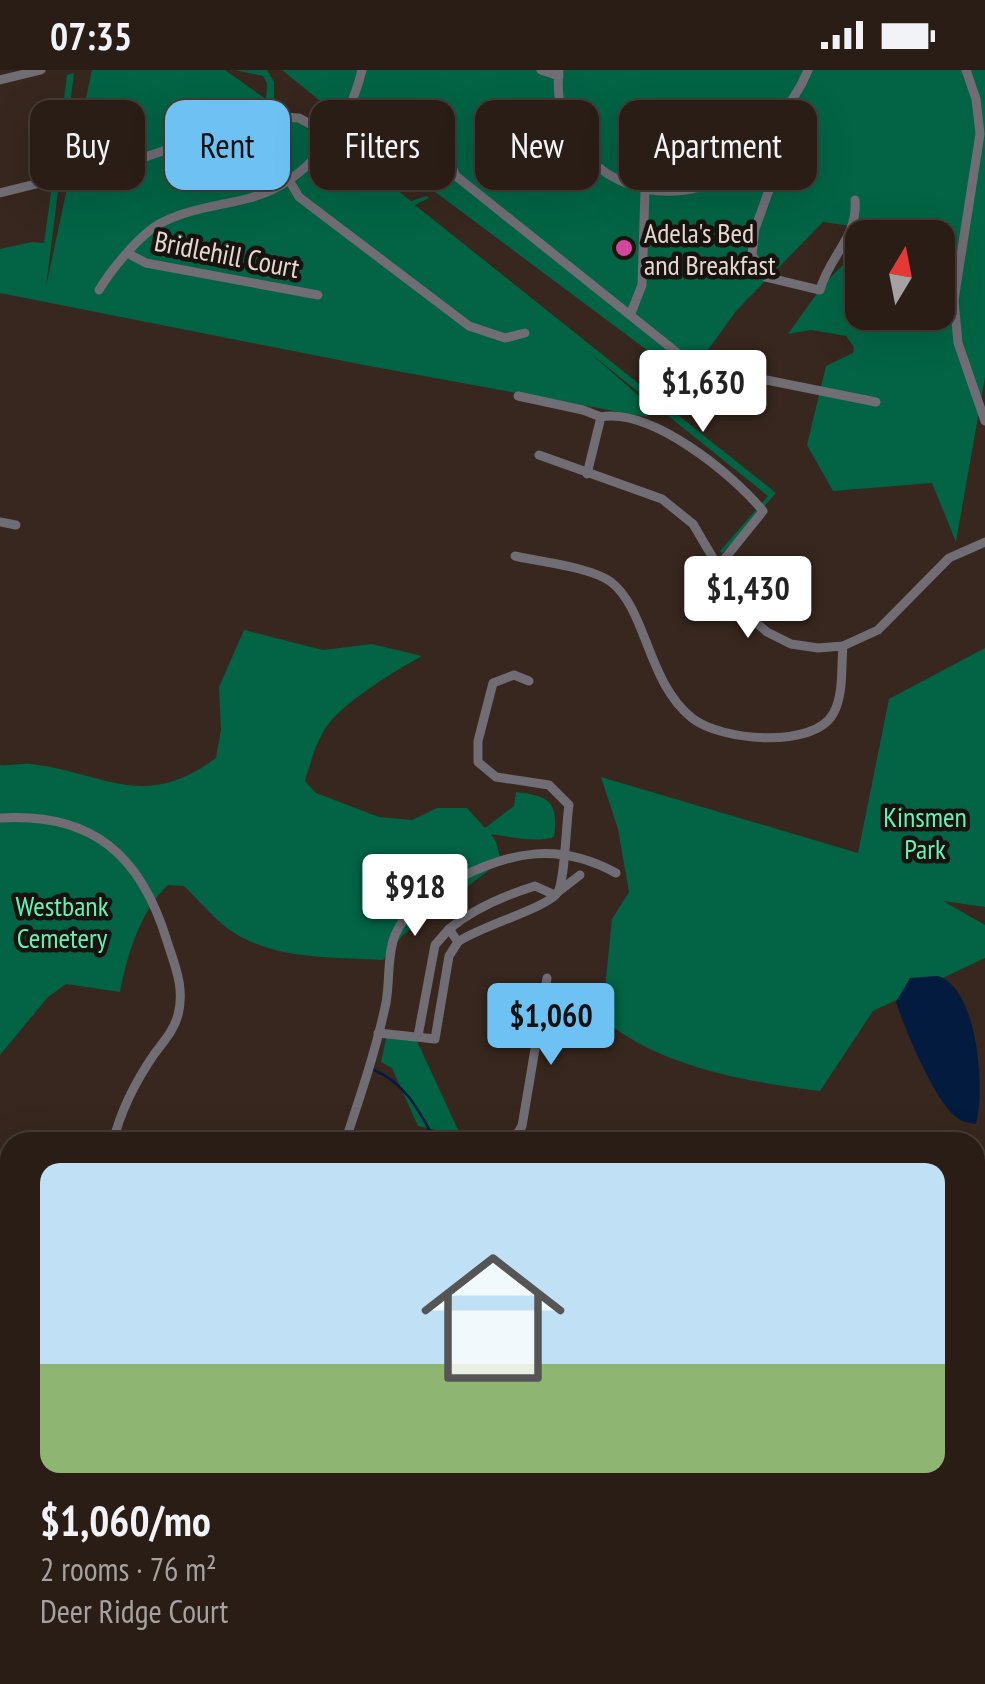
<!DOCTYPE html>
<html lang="en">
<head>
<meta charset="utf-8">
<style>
  :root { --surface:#291d16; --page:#352a23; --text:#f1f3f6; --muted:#a5a2a1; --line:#453b35; --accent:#6dc2f3 }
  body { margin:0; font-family:"PT Sans Narrow",sans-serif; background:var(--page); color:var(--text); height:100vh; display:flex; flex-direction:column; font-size:38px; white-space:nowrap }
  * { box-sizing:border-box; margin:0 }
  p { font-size:32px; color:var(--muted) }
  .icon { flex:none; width:55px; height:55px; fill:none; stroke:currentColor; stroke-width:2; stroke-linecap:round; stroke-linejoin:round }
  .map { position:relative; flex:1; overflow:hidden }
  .drawer { position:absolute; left:0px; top:1062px; width:985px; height:552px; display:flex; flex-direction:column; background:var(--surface); border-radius:30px 30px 0 0; box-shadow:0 10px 40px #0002,0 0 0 2px var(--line) }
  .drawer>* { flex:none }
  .guide { position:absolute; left:30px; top:30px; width:925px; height:90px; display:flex; gap:20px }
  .needle { width:65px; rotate:10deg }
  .controls { position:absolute; left:845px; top:150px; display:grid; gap:20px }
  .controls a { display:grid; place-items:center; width:110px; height:110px; border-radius:20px; background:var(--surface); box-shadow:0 10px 40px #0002,0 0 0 2px var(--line); font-size:50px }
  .price { position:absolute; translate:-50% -85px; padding:0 22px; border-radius:10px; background:#fff; color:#222; font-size:32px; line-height:65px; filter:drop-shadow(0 2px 5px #0008) }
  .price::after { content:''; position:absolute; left:50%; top:60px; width:30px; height:22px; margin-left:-15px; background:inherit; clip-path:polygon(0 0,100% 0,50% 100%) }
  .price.active { background:var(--accent); color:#111 }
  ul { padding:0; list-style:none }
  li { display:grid; align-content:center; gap:20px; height:530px; padding:0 40px }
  li span { display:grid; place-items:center; height:310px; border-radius:20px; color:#555 }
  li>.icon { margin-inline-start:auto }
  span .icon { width:180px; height:180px; fill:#fffc; stroke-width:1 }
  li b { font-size:42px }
  .chip { padding:0 35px; border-radius:20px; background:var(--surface); box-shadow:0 10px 40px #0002,0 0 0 2px var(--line); font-size:35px; line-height:90px }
  .chip.active { background:var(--accent); color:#111 }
  .status { display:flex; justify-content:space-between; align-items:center; height:70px; padding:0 50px; background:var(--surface); direction:ltr }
  .status svg { height:28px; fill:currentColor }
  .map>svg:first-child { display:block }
  .green { fill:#026444; fill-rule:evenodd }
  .water { fill:#021b3f }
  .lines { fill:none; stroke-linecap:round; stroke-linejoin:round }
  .stream { stroke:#021b3f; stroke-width:2.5 }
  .minor { stroke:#716d75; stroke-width:9 }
  .major { stroke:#b7afbf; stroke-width:10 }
  .hotel-dot { fill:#d1479c; stroke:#19120e; stroke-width:4 }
  .labels { text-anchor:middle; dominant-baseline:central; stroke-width:9; stroke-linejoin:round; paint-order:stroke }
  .poi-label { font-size:28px; fill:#e4d8d2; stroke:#19120e; text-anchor:start }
  .street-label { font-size:28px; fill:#e4d8d2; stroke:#19120e }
  .park-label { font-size:28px; fill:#60f4b7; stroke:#19120e }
</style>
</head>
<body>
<div class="status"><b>07:35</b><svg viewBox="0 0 49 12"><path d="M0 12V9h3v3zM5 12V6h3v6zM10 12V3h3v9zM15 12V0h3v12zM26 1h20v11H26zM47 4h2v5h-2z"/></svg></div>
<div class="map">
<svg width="985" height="1614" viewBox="0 0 985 1614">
  <rect width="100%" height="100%" fill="#37271e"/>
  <g class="green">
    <polygon points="92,0 225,0 266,29 267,13 263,6 235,0 267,0 274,12 274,35 337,80 341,76 411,131 426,126 429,128 415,135 776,423 722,484 720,481 768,426 591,284 646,332 647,347 364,295 0,223 0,179 32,172 44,173 51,122 58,121 46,217"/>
    <path d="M 282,0 L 985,0 L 985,307 L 956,472 L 932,413 L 833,421 L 807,375 L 826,296 L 853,283 L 854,277 L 846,266 L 811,260 L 788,264 L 823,215 L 850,188 L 858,172 L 858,157 L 823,152 L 736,241 L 703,287 L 680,297 L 663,292 L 407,101 ZM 862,168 L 938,168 L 938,242 L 862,242 Z"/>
    <polygon points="74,3 62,97 55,98 67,5"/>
    <path d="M 244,560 L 323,580 L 372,574 L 422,586 C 396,600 349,629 330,652 C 317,668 311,691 305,711 L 316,723 L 379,747 L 412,750 L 437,738 L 467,738 L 485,758 L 514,736 L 516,722 C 549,726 559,731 554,767 C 536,773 511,767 491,764 L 496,772 L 501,791 L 402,866 L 383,890 C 335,887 279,890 236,864 C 217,853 200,831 184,816 L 168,815 C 140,841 127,886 120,922 L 66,914 L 48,927 L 0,985 L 0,695 C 10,696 21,693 31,694 C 106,703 143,742 216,688 L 221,660 L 219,617 Z"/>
    <path d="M 985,578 L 985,837 L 943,831 L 985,855 L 985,888 L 873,941 L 820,1021 C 748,1012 658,997 602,948 L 612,849 L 629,822 L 618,759 L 601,707 L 858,783 L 889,629 Z"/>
    <polygon points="388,959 416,969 460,1064 468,1072 453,1072 450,1063 418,1056 392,998 381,992"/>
    <polygon points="985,1114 985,1216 975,1206 975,1121"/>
    <polygon points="985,1348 985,1513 975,1511 975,1351"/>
  </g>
  <path class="water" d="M 938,906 C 979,919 985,1022 976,1054 C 971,1053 965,1053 961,1050 C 938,1040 904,957 896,932 L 910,908 Z"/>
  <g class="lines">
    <g class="stream">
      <path d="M 374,1000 C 407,1014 420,1043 436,1072"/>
      <polyline points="975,1451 985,1483"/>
      <polyline points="825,1605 825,1614"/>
    </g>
    <g class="minor">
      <polyline points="541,0 559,6"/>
      <path d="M 559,0 C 550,80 623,138 700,117 C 740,83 788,51 808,0"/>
      <polyline points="966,0 976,29 980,64 954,230 958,273 985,351"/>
      <polyline points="0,10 41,0"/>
      <path d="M 770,58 L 782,84 L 755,159 L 752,185 L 766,207 L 820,220 C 829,186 858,168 855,130"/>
      <polyline points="447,86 456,106 680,285 712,299 876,332"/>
      <polyline points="289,110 299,127 469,256 505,268 525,263"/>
      <polyline points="0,123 145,87 269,46 299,48 331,66"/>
      <polyline points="129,184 146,193 318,225"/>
      <path d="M 99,220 C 111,200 140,164 161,153 C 190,138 219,136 250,128 C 307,113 349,55 362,0"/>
      <polyline points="631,243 642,215 645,120"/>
      <polyline points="518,326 583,340 601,347"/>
      <polyline points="539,385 662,429 693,454 746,544 767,562 791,574 818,578 843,576 878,560 949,488 985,472"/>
      <path d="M 587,404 L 601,347 C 651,338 732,403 763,441 L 718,497"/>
      <polyline points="0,452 16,455"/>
      <path d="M 515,486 C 540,492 591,497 611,512 C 647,540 647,612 692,648 C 721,671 813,679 833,644 C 844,625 841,596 843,576"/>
      <path d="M 0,748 C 92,742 141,785 167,871 C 175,896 185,918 178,945 C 174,960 164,971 155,983 C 135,1012 121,1039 113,1072"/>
      <polyline points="558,822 580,805"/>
      <path d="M 458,872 C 478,857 550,837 558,822 C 565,809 566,753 569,735 L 549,715 L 496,707 L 478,692 L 478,671 L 493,613 L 514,605 L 529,611"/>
      <path d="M 378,963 L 435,969 L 449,886 L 458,872 L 449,859 C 472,840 506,825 535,816 L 555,825"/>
      <polyline points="418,966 435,875 449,859"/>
      <path d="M 345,1072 C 360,1027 376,980 386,933 C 390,911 387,885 395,865 C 407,838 432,822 457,809 C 512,781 559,772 616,803"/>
      <polyline points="512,1072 522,1056 547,908"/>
      <polyline points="975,1227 985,1237"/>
      <polyline points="0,1417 10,1419"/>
      <polyline points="0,1535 10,1537"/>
      <polyline points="30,1605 30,1614"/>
      <polyline points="436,1605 492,1614"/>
      <polyline points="818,1605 820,1614"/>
      <polyline points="927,1614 934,1607 944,1614"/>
    </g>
    <g class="major">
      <polyline points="975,1107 985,1099"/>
      <polyline points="714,1614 715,1605"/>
    </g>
  </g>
  <circle class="hotel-dot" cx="624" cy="178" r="10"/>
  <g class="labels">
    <g class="poi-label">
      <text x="644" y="162">Adela's Bed<tspan x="644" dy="32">and Breakfast</tspan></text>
    </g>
    <g class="street-label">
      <text transform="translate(227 184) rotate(11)">Bridlehill Court</text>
    </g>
    <g class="park-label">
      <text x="925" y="746">Kinsmen<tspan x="925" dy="32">Park</tspan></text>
      <text x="62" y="835">Westbank<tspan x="62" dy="32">Cemetery</tspan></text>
    </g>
  </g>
</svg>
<div class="controls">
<a><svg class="needle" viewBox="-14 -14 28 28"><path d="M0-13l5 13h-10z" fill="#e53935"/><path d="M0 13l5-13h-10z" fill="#a5a2a1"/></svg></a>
</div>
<b class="price" style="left:703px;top:365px">$1,630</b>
<b class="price" style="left:748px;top:571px">$1,430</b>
<b class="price" style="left:415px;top:869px">$918</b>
<b class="price active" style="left:551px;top:998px">$1,060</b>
<div class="guide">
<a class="chip">Buy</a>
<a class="chip active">Rent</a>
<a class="chip">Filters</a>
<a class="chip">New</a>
<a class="chip">Apartment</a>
</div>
<section class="drawer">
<ul>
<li><span style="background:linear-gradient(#bfe0f5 65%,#8fb573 0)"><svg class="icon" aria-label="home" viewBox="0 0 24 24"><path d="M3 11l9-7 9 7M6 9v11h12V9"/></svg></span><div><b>$1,060/mo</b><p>2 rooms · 76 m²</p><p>Deer Ridge Court</p></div></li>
</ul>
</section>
</div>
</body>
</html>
